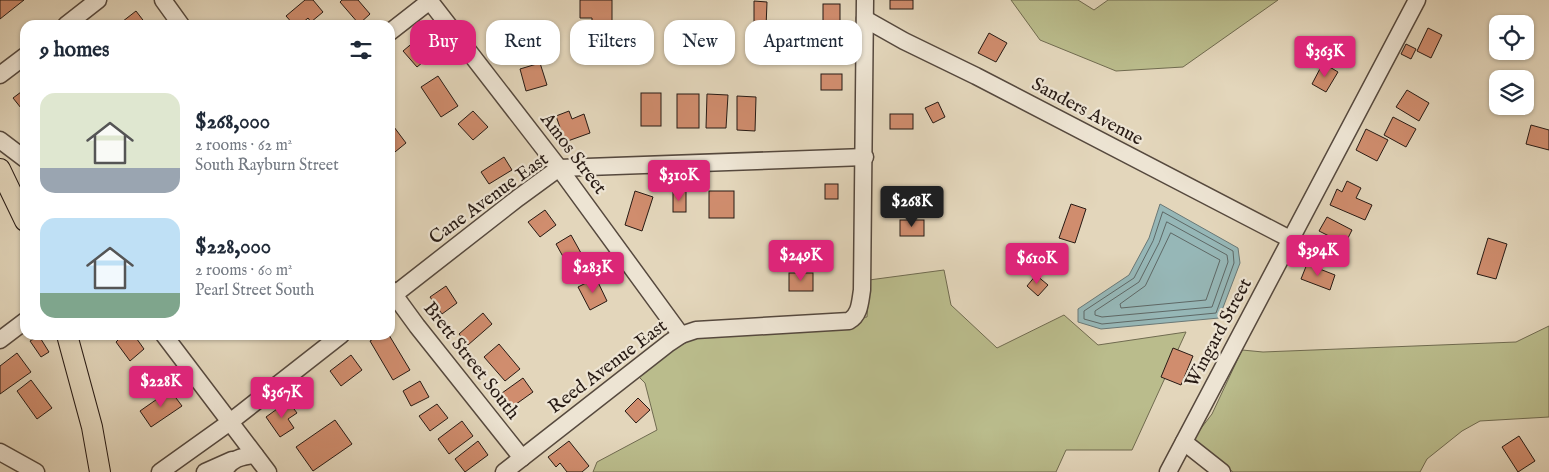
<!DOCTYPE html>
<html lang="en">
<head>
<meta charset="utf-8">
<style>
  :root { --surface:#fff; --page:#f2f2f3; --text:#1f2937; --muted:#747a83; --accent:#db2777 }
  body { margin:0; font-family:"IM FELL English",serif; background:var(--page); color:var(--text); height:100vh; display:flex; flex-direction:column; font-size:19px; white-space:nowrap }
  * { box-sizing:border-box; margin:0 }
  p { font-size:16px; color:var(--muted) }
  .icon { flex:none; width:28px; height:28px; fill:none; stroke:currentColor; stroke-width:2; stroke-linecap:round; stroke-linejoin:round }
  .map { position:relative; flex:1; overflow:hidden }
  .side { position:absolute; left:20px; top:20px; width:375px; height:320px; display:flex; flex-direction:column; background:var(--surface); border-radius:15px; box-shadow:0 1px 4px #0004 }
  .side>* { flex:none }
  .banner { position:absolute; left:410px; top:20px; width:475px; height:45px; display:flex; gap:10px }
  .controls { position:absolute; left:1489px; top:15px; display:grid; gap:10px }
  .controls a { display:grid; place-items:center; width:45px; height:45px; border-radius:10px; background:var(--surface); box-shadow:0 1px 4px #0004; font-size:25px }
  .price { position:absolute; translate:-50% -42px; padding:0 11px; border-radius:5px; background:var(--accent); color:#fff; font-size:16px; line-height:32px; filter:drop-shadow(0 1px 2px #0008) }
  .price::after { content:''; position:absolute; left:50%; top:30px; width:15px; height:11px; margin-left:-8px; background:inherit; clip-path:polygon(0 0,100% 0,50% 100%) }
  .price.on { background:#222; color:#fff }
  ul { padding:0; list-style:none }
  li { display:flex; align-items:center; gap:15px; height:125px; padding:0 20px }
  li span { display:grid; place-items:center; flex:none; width:140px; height:100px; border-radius:15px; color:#555 }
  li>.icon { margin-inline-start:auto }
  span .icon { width:60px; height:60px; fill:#fffc; stroke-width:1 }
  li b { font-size:21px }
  h2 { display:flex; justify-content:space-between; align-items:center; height:60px; padding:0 20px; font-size:21px }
  .chip { padding:0 18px; border-radius:15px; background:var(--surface); box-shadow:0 1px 4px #0004; font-size:18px; line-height:45px }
  .chip.on { background:var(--accent); color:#fff }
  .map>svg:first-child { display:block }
  .green { fill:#babc8c; stroke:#706b50 }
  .water { fill:#96b7b7; stroke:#6a7876 }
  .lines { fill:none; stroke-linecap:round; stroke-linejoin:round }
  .shore { stroke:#5e6866; stroke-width:1 }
  .building { fill:#d08d6e; stroke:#271a14 }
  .minor-casing { stroke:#56493e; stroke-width:19 }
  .major-casing { stroke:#271a14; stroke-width:22 }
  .minor { stroke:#ede4d3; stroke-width:16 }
  .major { stroke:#e3d6bb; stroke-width:20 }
  .labels { text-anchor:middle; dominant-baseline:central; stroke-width:4.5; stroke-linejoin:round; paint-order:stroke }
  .street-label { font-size:19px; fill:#271a14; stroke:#ede4d3 }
</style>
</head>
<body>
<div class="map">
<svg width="1549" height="472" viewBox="0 0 1549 472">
  <rect width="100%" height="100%" fill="#e3d6bb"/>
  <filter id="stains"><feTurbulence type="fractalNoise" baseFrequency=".004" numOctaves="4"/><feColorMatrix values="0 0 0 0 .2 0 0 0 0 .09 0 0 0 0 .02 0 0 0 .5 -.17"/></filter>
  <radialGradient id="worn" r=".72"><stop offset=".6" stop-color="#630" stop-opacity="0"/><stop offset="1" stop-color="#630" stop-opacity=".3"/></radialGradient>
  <g class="green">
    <polygon points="1011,0 1078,0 1094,10 1108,0 1278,0 1183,67 1116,71 1040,40"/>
    <polygon points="944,270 951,305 997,348 1064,315 1098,345 1186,332 1132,450 1066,450 1056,472 593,472 597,462 657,430 645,383 638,376 680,344 697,338 867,317 869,280"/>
    <polygon points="1549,326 1549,417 1480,421 1462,431 1427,459 1420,472 1233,472 1192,440 1212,414 1242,350 1263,352 1516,342"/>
  </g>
  <polygon class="water" points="1160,204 1238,248 1240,263 1219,318 1101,329 1078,322 1078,309 1129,275 1149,238"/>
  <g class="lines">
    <g class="shore">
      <polygon points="1163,212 1233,251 1234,263 1216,313 1102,324 1084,319 1084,311 1134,278 1153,241"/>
      <polygon points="1167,222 1227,255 1228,262 1212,307 1102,317 1095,315 1095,311 1139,282 1159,243"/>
      <polygon points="1171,233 1220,260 1206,300 1121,308 1120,304 1145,286"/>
    </g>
  </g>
  <g class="building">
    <polygon points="0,0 24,0 0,19"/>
    <polygon points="305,0 313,0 323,12 311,22 308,18 300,25 294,25 286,16"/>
    <polygon points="342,0 358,0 370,14 359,24 340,2"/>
    <polygon points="580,0 612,0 612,23 592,23 592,18 580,18"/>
    <rect x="890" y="0" width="23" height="9"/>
    <polygon points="754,1 767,2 766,27 754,26"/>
    <rect x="823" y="4" width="17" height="25"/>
    <polygon points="136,11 146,24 118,25"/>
    <polygon points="1428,28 1442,35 1431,58 1417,51"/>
    <polygon points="989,33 1007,43 996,62 978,53"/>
    <polygon points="415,41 428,58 417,67 403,51"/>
    <polygon points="1406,44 1416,49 1411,59 1401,54"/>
    <polygon points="540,63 547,85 526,91 520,69"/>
    <polygon points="1323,63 1338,72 1326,92 1312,84"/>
    <rect x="821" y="74" width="21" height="16"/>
    <polygon points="438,76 458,106 441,117 421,87"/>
    <polygon points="25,89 25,113 13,98"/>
    <polygon points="1407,90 1429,103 1419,121 1396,107"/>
    <rect x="641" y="93" width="20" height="33"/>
    <rect x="677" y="94" width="22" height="34"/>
    <polygon points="707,94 728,95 726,128 706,128"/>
    <polygon points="737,96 756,97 755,131 737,130"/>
    <polygon points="938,102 945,117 933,123 925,108"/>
    <polygon points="473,111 488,127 473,140 458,124"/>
    <polygon points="569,111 572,119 584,114 590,133 565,142 556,116"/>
    <rect x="890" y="114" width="23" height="15"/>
    <polygon points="1393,117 1416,129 1406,147 1384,135"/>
    <polygon points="1531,125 1549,130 1549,150 1526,144"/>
    <polygon points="394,127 406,143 390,156 390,130"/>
    <polygon points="1366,129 1388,140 1377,161 1356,150"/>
    <polygon points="504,157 512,170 489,184 481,172"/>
    <polygon points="1347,181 1361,188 1356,198 1372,205 1365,220 1330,205 1337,189 1342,192"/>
    <rect x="825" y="184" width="13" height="15"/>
    <polygon points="635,191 653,197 642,231 625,225"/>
    <rect x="673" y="191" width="13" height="21"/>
    <rect x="709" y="191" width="25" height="27"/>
    <polygon points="1071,204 1086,209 1075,243 1059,238"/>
    <polygon points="545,210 556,225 540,237 528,222"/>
    <polygon points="1327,217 1352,230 1345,244 1319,231"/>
    <rect x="900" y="220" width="24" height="16"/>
    <polygon points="571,235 581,253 566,262 556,244"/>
    <polygon points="1488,238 1507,244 1496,279 1477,274"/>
    <polygon points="1307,264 1335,275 1330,290 1301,279"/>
    <rect x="789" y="273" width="24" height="18"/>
    <polygon points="1036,275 1048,285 1038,296 1027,286"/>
    <polygon points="596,278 607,301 590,310 578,287"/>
    <polygon points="446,286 457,303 442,314 430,297"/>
    <polygon points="483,313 492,324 468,345 459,334"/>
    <polygon points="114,335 134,335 144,349 130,361 116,342 118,340"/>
    <polygon points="380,335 389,335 410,370 393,380 370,341"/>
    <polygon points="39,336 49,352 41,357 30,341"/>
    <polygon points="499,344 520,369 505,381 484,357"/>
    <polygon points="1173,348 1193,356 1181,385 1161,377"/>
    <polygon points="17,353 31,372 0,394 0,366"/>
    <polygon points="351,355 362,370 341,386 330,371"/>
    <polygon points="523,378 533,392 512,407 502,393"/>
    <polygon points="31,380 52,408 37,419 17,391"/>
    <polygon points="420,381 429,397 411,406 403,391"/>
    <polygon points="170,390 182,406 151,427 140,411"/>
    <polygon points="638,398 650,410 636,423 625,411"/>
    <polygon points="288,401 297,413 288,419 294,428 280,437 266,417"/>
    <polygon points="437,404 448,418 430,431 419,416"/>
    <polygon points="335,420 352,444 313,471 296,447"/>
    <polygon points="462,421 473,436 449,454 438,439"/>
    <polygon points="1519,436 1535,461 1518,472 1502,447"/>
    <polygon points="478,441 488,455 465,472 455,459"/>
    <polygon points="569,441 589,466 582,472 567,472 560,463 556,467 548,457"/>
  </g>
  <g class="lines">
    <defs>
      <g id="minor">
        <polyline points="163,0 181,25"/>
        <polyline points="429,0 559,168 681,335"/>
        <polyline points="865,19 904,41 976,76 1290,239"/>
        <polyline points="66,25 98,0"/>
        <polyline points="390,32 431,0"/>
        <polyline points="0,75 25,56"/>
        <polyline points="0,140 25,159"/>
        <polyline points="390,289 417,326 522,458"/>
        <polyline points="390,298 518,198 559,168 865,157"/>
        <polyline points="164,335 268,472"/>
        <polyline points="0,340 25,321"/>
        <polyline points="1184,442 1222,472"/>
        <polyline points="0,452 36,472"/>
        <polyline points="160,472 230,422 341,335"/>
        <polyline points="205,472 232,460"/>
        <path d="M 224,472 C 230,459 242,456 255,455"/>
        <path d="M 504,472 L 669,343 L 681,335 L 696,330 L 849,321 C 860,315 860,302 862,290 L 865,0"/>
        <polyline points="1168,472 1417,0"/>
      </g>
      <g id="major">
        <polyline points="0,169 25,221"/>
        <polyline points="67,335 92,427 100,472"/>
      </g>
    </defs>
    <use href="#minor" class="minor-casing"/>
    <use href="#major" class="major-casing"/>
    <use href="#minor" class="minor"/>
    <use href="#major" class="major"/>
  </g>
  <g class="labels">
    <g class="street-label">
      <text transform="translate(1087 112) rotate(28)">Sanders Avenue</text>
      <text transform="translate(573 154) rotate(53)">Amos Street</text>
      <text transform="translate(489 199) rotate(-36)">Cane Avenue East</text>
      <text transform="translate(1219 333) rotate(-62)">Wingard Street</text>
      <text transform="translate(471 361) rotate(52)">Brett Street South</text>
      <text transform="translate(608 367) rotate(-37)">Reed Avenue East</text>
    </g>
  </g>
  <rect width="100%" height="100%" filter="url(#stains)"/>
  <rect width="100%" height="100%" fill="url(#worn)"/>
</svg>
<div class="controls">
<a><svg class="icon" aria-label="locate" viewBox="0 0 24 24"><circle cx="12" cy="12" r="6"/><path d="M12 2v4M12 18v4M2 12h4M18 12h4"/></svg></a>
<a><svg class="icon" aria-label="layers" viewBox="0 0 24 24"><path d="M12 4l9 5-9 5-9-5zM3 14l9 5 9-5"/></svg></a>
</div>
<b class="price" style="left:1325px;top:78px">$363K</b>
<b class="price" style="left:679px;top:202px">$310K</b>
<b class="price on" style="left:912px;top:228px">$268K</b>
<b class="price" style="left:1318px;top:277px">$394K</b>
<b class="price" style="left:801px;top:282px">$249K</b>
<b class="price" style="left:1037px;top:285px">$610K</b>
<b class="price" style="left:593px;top:294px">$283K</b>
<b class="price" style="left:161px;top:408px">$228K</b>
<b class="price" style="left:282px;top:419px">$367K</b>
<div class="banner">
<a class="chip on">Buy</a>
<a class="chip">Rent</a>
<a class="chip">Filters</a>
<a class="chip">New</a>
<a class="chip">Apartment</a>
</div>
<section class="side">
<h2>9 homes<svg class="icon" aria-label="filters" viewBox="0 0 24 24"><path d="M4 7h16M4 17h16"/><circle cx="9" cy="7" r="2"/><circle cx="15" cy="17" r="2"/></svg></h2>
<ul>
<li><span style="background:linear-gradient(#dfe7d0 75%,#9aa5b1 0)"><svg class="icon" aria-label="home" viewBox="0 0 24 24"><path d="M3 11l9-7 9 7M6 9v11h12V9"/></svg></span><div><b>$268,000</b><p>2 rooms · 62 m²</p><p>South Rayburn Street</p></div></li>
<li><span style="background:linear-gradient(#bfe0f5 75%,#7fa58c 0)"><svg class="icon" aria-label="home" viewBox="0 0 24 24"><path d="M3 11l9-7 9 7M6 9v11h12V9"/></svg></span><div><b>$228,000</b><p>2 rooms · 60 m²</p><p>Pearl Street South</p></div></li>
</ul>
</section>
</div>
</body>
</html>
